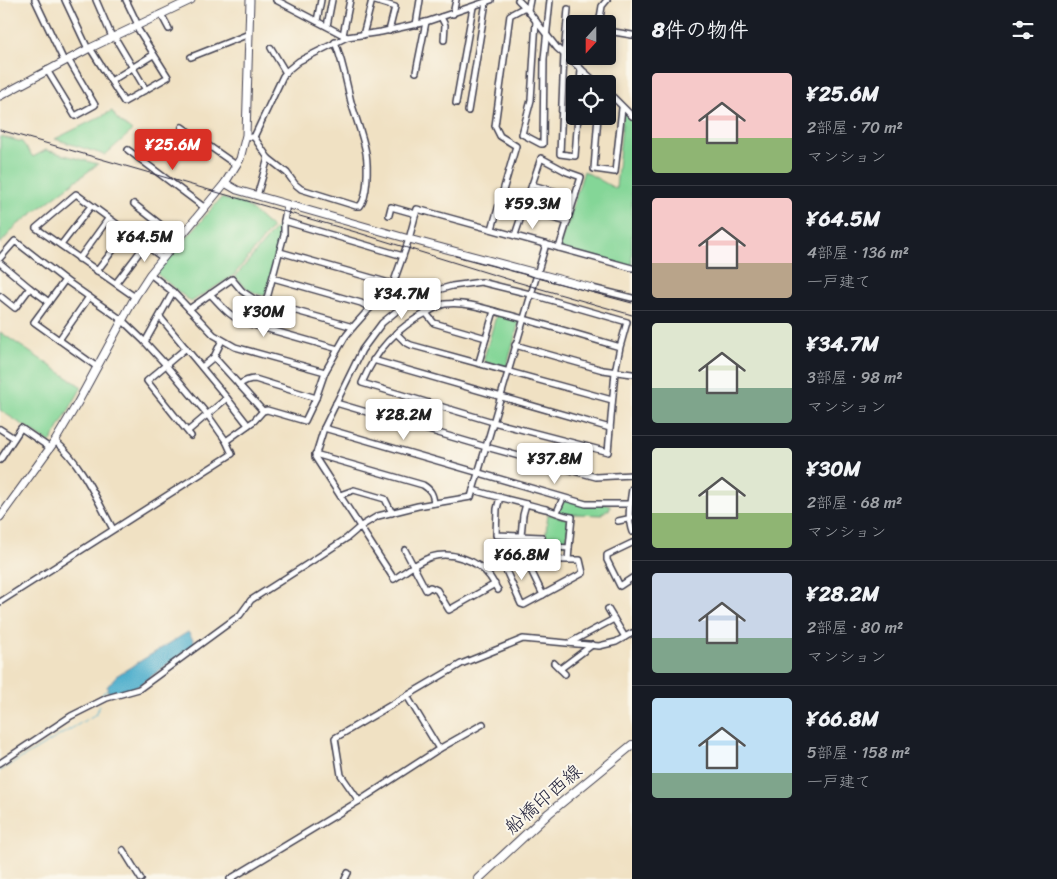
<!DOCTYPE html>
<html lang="ja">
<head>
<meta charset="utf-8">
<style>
  :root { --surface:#171b24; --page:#242831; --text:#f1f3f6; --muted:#9ea1a6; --line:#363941; --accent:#d93025 }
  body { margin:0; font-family:Sriracha,"Klee One",sans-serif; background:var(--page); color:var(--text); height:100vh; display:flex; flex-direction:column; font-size:19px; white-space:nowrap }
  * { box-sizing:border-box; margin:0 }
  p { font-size:16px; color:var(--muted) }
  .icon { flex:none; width:28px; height:28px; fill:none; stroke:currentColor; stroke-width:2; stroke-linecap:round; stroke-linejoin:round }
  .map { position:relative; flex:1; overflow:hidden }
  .sheet { display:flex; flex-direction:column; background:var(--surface); width:425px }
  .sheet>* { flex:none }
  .needle { width:32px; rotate:201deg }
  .buttons { position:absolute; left:566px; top:15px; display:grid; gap:10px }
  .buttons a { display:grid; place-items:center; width:50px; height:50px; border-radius:5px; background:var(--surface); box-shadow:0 2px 8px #0003; font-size:25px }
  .price { position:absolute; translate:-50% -42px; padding:0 11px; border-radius:5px; background:#fff; color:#222; font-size:16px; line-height:32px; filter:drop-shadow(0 1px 2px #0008) }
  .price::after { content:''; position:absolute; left:50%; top:30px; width:15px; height:11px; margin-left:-8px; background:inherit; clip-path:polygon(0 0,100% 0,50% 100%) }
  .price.current { background:var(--accent); color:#fff }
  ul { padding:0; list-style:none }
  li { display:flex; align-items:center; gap:15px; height:125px; padding:0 20px }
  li+li { border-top:1px solid var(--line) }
  li span { display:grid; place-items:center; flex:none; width:140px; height:100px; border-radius:5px; color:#555 }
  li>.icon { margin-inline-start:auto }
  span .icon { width:60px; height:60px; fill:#fffc; stroke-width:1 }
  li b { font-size:21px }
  h2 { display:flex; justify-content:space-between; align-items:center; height:60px; padding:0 20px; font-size:21px }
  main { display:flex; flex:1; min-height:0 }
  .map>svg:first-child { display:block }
  .green { fill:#84d697; stroke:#537c69 }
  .water { fill:#4daecc; stroke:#386884 }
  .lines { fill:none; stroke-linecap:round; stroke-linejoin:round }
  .stream { stroke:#4daecc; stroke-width:1 }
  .street-casing { stroke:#413f4f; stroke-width:8 }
  .secondary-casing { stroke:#413f4f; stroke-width:9 }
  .primary-casing { stroke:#413f4f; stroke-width:10 }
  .street { stroke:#fff; stroke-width:5 }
  .secondary { stroke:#fff; stroke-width:7 }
  .primary { stroke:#fff; stroke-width:8 }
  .rail { stroke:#22223b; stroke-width:1 }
  .labels { text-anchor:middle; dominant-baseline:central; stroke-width:4; stroke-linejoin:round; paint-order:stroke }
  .street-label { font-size:19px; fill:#22223b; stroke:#fbf7ec }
</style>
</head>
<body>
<main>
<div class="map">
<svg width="632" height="879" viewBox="0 0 632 879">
  <rect width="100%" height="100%" fill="#fbf7ec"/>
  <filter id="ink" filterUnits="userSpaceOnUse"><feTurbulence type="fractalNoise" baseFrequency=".02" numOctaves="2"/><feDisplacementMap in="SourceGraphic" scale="10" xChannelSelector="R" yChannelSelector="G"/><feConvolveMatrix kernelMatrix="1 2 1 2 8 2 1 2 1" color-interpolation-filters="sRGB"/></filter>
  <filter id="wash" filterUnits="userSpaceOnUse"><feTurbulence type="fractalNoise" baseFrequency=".0096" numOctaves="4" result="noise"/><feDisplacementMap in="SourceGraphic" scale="20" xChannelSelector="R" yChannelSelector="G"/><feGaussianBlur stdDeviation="1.12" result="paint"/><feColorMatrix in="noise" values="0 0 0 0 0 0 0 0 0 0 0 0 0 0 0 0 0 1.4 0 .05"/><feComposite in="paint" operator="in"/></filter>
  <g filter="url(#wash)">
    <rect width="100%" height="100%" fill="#f0e1c3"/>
    <g class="green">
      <polygon points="112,111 117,119 132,131 105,155 55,139"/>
      <polygon points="623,114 626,114 632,121 632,267 559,248 584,171 616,189"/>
      <polygon points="0,136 22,142 33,157 46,150 98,164 16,226 0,244"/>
      <polygon points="221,198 246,205 272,228 233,276 191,302 156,273"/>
      <path d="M 281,222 L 281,237 L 265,296 C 251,293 244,287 235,277 Z"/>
      <polygon points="497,314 518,319 519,322 507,366 504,367 485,362 484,358 496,316"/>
      <polygon points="0,332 82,387 50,443 0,410"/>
      <polygon points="564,498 610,505 610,509 602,513 602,515 575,514 572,516 558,512"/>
      <path d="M 548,514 C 555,515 559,518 566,518 L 568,521 L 567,542 L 565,544 L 546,543 L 545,540 Z"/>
    </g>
    <polygon class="water" points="188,632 196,644 137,687 109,694 107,687 116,676"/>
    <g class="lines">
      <g class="stream">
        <polyline points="101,698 103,693 107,690"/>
        <polyline points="0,771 3,769 96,714 100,705"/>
      </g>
    </g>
  </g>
  <g filter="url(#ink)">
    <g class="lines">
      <defs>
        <g id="street">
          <polyline points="35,0 64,61"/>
          <polyline points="65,0 88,49"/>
          <polyline points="96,0 112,37"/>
          <polyline points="126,0 138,25"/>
          <polyline points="276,0 347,37"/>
          <polyline points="518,0 525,7 557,48 598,84"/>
          <polyline points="568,9 564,54 560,154 575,156 578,116"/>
          <polyline points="528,10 530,0"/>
          <polyline points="161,14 169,29"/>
          <polyline points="453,14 456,0"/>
          <polyline points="441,17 445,25 444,40"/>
          <polyline points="317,21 321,0"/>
          <polyline points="536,21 531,100 522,134 541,144 543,144 544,59 550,0"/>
          <polyline points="599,24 602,6 607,0"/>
          <polyline points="416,25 420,0"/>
          <polyline points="327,26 332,0"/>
          <polyline points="608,31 632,35"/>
          <polyline points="343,35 350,0"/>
          <polyline points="363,35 372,0 395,7 389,31"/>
          <polyline points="114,36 146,90"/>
          <polyline points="90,48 124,102 168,77 136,26"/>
          <polyline points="271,48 286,73"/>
          <polyline points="191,57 249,34"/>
          <polyline points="47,70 75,116 95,105 68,59"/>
          <polyline points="416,72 426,22"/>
          <polyline points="111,81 153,55"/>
          <polyline points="580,84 581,69"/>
          <polyline points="608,92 632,116"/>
          <polyline points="456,103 473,7"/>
          <polyline points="468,111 486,2"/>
          <polyline points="598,116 594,169 615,172 622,108"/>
          <polyline points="182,127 236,165"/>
          <polyline points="251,137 254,137 283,76 288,70 299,61 347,37 381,32 426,22 491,0"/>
          <path d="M 254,137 L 268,158 L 287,173 L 295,184 L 301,189 L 356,206 L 360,206 C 368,197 368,166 366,153 C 363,136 356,119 351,102 C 346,81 343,62 335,42"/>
          <polyline points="128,150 205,208"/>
          <polyline points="532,185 575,197"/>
          <polyline points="257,196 268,158"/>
          <polyline points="134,204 179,239"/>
          <polyline points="524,210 567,222"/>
          <polyline points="389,215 391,207 416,214"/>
          <polyline points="284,221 403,256"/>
          <polyline points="492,229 516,146 500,136 495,126 510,15 525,7"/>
          <polyline points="515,235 541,158 567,172 581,177 559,248"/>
          <polyline points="61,245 91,206"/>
          <polyline points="280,252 393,284"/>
          <polyline points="0,258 15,241 65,280 122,320 145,342 166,365 207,414 226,441 232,454 0,602"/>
          <polyline points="79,259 108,219"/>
          <polyline points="0,263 30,288 49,302"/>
          <polyline points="97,271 127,232"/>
          <polyline points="150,274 173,292 214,335 235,347 325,372"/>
          <polyline points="273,278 361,303 370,308"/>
          <polyline points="65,280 34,322 97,367"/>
          <polyline points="116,283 145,245"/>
          <polyline points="592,288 632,298"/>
          <path d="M 210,294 C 221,305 229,316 243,322 L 338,349"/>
          <polyline points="0,296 15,308 30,288"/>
          <polyline points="135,297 36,228 76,194 163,258"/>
          <polyline points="418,297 426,313 434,323 486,338"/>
          <polyline points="266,302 284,235 284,221 287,204"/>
          <polyline points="189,309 232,279 242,291 254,299 353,327"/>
          <polyline points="160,317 227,398 248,425"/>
          <polyline points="396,333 405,342 411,345 612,400"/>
          <polyline points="59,340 89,297"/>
          <polyline points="145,342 173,292"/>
          <polyline points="515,345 603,370 632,374"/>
          <polyline points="186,348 147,381 191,436"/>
          <polyline points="214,357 263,411"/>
          <polyline points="373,360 610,428"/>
          <polyline points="479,362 494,311"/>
          <polyline points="202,367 214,357 222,340"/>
          <path d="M 239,385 C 244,381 248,379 255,379 L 316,398"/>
          <polyline points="336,403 486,447 596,477 632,475"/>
          <polyline points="324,428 586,504 630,504"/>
          <polyline points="0,429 14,438"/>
          <polyline points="188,431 227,398"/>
          <path d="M 55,441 C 81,462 97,500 113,529"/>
          <polyline points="226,441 254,421 263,411 267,410 305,421 316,398 325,372 345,337 353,327 370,308 389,291 393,284 409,239 417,209 632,268"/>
          <path d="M 315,454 L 423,485 C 431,490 433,494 434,503"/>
          <polyline points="0,460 21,428 50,448"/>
          <path d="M 632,489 C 630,503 627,518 632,532"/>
          <path d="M 473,490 C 497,497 522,503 546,509 C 555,512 562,516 572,517 L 569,548 L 542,546 L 542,537 L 496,535 L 497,509 L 500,497"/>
          <polyline points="340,495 354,490 385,499 392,513"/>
          <polyline points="557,512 563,498"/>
          <polyline points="618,521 632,518"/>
          <polyline points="521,536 523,515 526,504"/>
          <polyline points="632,543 607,555 607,560 620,586 632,578"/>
          <polyline points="405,550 426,590 430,587 437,590 449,610 495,584"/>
          <polyline points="529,560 529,566 543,595"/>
          <polyline points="568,560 518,559 504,566 521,604 524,605 583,573 580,560 568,560 569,548"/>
          <path d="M 498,590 C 495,586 493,581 490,577 C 478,560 451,551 431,557 C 417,562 406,571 394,579 L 315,457 L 324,428 L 362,350 L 382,323 L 404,305 L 427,293 L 452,286 L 481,282 L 530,294 L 627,322 L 620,347 L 615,372 L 608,452 L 493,422 L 362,383 C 376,350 396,328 428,312 C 433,309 439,305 445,304 C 466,301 489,310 509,315 C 546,325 583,336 620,347"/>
          <polyline points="608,609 625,637"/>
          <polyline points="571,642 614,619"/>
          <polyline points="554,663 565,674"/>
          <polyline points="560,669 592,645"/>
          <polyline points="407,696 439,749"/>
          <polyline points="0,763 71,716 107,698 139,689 240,615 251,600 312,561 347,538 361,526 378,516 418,506 471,497 546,244"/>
          <polyline points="359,801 341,775 335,738 461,664 523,639 599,646 616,642 632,633"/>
          <polyline points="123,850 141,879"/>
          <polyline points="230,879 359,801 439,749 483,724"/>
          <polyline points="345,879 348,873"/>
        </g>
        <g id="secondary">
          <polyline points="0,96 88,49 191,0"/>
          <polyline points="225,183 237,190 409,239 592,288"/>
          <polyline points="0,517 55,441 77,404 135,297 150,274 225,183 240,159 246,135 250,0"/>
        </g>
        <polyline id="primary" points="478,879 549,813 632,745"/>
      </defs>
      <use href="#street" class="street-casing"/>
      <use href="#secondary" class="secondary-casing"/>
      <use href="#primary" class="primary-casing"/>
      <use href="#street" class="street"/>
      <use href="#secondary" class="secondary"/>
      <use href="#primary" class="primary"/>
      <g class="rail">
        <polyline points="0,130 359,233 517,282 632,315"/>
        <polyline points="455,256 632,303"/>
      </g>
    </g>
  </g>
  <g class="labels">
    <g class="street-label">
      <text transform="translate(543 799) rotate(-41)">船橋印西線</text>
    </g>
  </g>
</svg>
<div class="buttons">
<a><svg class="needle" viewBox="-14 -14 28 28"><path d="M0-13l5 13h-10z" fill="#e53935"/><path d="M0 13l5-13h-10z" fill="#9ea1a6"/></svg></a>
<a><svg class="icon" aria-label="locate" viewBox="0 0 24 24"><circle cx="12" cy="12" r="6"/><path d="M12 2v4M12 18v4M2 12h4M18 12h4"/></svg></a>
</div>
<b class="price current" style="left:173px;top:171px">¥25.6M</b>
<b class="price" style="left:533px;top:230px">¥59.3M</b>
<b class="price" style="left:145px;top:263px">¥64.5M</b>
<b class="price" style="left:402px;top:320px">¥34.7M</b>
<b class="price" style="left:264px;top:338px">¥30M</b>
<b class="price" style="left:404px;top:441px">¥28.2M</b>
<b class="price" style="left:555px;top:485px">¥37.8M</b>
<b class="price" style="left:522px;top:581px">¥66.8M</b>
</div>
<section class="sheet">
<h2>8件の物件<svg class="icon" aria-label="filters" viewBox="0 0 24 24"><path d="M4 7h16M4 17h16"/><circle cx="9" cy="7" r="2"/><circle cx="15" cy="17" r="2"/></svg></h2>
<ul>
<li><span style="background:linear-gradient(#f6c9c9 65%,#8fb573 0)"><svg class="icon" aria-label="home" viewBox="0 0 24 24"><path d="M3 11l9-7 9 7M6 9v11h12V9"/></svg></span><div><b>¥25.6M</b><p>2部屋 · 70 m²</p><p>マンション</p></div></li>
<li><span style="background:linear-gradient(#f6c9c9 65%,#b9a48a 0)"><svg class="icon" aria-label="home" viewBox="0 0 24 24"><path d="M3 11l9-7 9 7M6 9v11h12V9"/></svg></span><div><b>¥64.5M</b><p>4部屋 · 136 m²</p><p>一戸建て</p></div></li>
<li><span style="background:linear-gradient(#dfe7d0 65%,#7fa58c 0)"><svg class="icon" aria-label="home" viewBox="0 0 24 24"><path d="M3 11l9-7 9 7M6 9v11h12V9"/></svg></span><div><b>¥34.7M</b><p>3部屋 · 98 m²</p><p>マンション</p></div></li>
<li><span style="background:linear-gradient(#dfe7d0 65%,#8fb573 0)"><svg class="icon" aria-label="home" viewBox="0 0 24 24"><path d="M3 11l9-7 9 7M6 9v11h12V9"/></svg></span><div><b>¥30M</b><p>2部屋 · 68 m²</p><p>マンション</p></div></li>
<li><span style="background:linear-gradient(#c9d6e8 65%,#7fa58c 0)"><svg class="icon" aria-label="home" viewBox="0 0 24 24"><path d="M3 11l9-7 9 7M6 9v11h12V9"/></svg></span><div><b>¥28.2M</b><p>2部屋 · 80 m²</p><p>マンション</p></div></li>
<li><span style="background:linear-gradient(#bfe0f5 75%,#7fa58c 0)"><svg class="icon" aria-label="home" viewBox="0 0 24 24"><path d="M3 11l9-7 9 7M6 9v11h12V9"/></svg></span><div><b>¥66.8M</b><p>5部屋 · 158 m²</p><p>一戸建て</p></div></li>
</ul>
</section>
</main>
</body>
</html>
